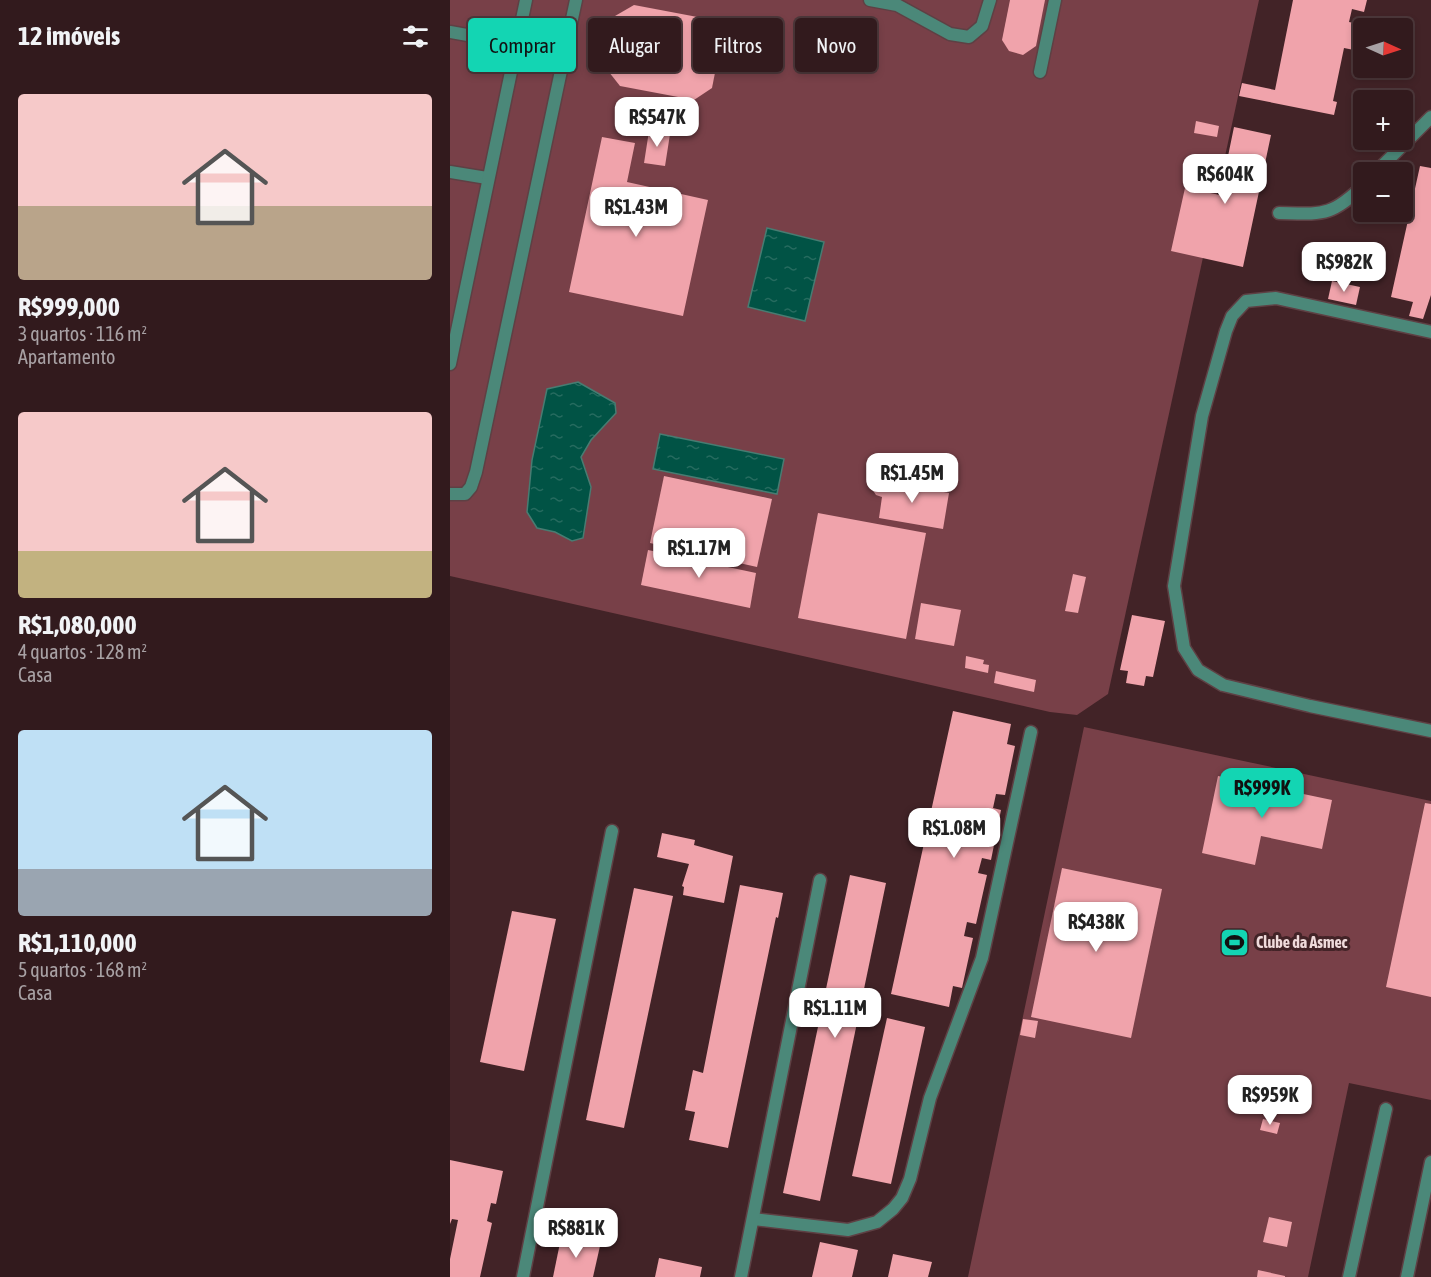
<!DOCTYPE html>
<html lang="pt">
<head>
<meta charset="utf-8">
<style>
  :root { --surface:#321a1d; --page:#3a2326; --text:#f1f3f6; --muted:#a8a1a4; --line:#4d383b; --accent:#13d5b3 }
  body { margin:0; font-family:"Asap Condensed",sans-serif; background:var(--page); color:var(--text); height:100vh; display:flex; flex-direction:column; font-size:22px; white-space:nowrap }
  * { box-sizing:border-box; margin:0 }
  p { font-size:20px; color:var(--muted) }
  .icon { flex:none; width:33px; height:33px; fill:none; stroke:currentColor; stroke-width:2; stroke-linecap:round; stroke-linejoin:round }
  .map { position:relative; flex:1; overflow:hidden }
  .sheet { display:flex; flex-direction:column; background:var(--surface); width:450px }
  .sheet>* { flex:none }
  .guide { position:absolute; left:18px; top:18px; width:570px; height:54px; display:flex; gap:12px }
  .needle { width:39px; rotate:93deg }
  .controls { position:absolute; left:903px; top:18px; display:grid; gap:12px }
  .controls a { display:grid; place-items:center; width:60px; height:60px; border-radius:6px; background:var(--surface); box-shadow:0 3px 9px #0003,0 0 0 2px var(--line); font-size:30px }
  .price { position:absolute; translate:-50% -51px; padding:0 14px; border-radius:12px; background:#fff; color:#222; font-size:20px; line-height:39px; filter:drop-shadow(0 2px 3px #0008) }
  .price::after { content:''; position:absolute; left:50%; top:36px; width:18px; height:14px; margin-left:-9px; background:inherit; clip-path:polygon(0 0,100% 0,50% 100%) }
  .price.active { background:var(--accent); color:#111 }
  ul { padding:0; list-style:none }
  li { display:grid; align-content:center; gap:12px; height:318px; padding:0 18px }
  li span { display:grid; place-items:center; height:186px; border-radius:6px; color:#555 }
  li>.icon { margin-inline-start:auto }
  span .icon { width:108px; height:108px; fill:#fffc; stroke-width:1 }
  li b { font-size:26px }
  h2 { display:flex; justify-content:space-between; align-items:center; height:72px; padding:0 18px; font-size:26px }
  .chip { padding:0 21px; border-radius:6px; background:var(--surface); box-shadow:0 3px 9px #0003,0 0 0 2px var(--line); font-size:21px; line-height:54px }
  .chip.active { background:var(--accent); color:#111 }
  main { display:flex; flex:1; min-height:0 }
  .map>svg:first-child { display:block }
  .garden { fill:#784048 }
  .water { fill:url(#water-ripples); stroke:#487c72; stroke-width:1.5 }
  .building { fill:#f0a3ab }
  .lines { fill:none; stroke-linecap:round; stroke-linejoin:round }
  .service-casing { stroke:#5e4044; stroke-width:15 }
  .service { stroke:#4b8879; stroke-width:12 }
  .labels { text-anchor:middle; dominant-baseline:central; stroke-width:6; stroke-linejoin:round; paint-order:stroke }
  .poi-label { font-size:16px; font-weight:bold; fill:#efdadb; stroke:#422327; text-anchor:start }
</style>
</head>
<body>
<main>
<section class="sheet">
<h2>12 imóveis<svg class="icon" aria-label="filters" viewBox="0 0 24 24"><path d="M4 7h16M4 17h16"/><circle cx="9" cy="7" r="2"/><circle cx="15" cy="17" r="2"/></svg></h2>
<ul>
<li><span style="background:linear-gradient(#f6c9c9 60%,#b9a48a 0)"><svg class="icon" aria-label="home" viewBox="0 0 24 24"><path d="M3 11l9-7 9 7M6 9v11h12V9"/></svg></span><div><b>R$999,000</b><p>3 quartos · 116 m²</p><p>Apartamento</p></div></li>
<li><span style="background:linear-gradient(#f6c9c9 75%,#c2b280 0)"><svg class="icon" aria-label="home" viewBox="0 0 24 24"><path d="M3 11l9-7 9 7M6 9v11h12V9"/></svg></span><div><b>R$1,080,000</b><p>4 quartos · 128 m²</p><p>Casa</p></div></li>
<li><span style="background:linear-gradient(#bfe0f5 75%,#9aa5b1 0)"><svg class="icon" aria-label="home" viewBox="0 0 24 24"><path d="M3 11l9-7 9 7M6 9v11h12V9"/></svg></span><div><b>R$1,110,000</b><p>5 quartos · 168 m²</p><p>Casa</p></div></li>
</ul>
</section>
<div class="map">
<svg width="981" height="1277" viewBox="0 0 981 1277">
  <defs>
    <pattern id="water-ripples" width="26" height="14" patternUnits="userSpaceOnUse" patternTransform="scale(1.5)"><rect width="26" height="14" fill="#015345"/><path d="M2 4q2-2 4 0t4 0M15 11q2-2 4 0t4 0" fill="none" stroke="#266b5f"/></pattern>
  </defs>
  <rect width="100%" height="100%" fill="#422327"/>
  <g class="garden">
    <polygon points="0,0 809,0 658,694 627,715 600,712 0,576"/>
    <polygon points="634,727 981,801 981,1100 899,1083 858,1277 518,1277"/>
  </g>
  <g class="water">
    <polygon points="317,228 374,242 355,321 298,307"/>
    <polygon points="128,382 165,403 166,413 141,440 131,457 141,487 133,538 122,541 105,532 87,528 77,512 82,460 97,389"/>
    <polygon points="210,434 334,459 327,494 203,469"/>
  </g>
  <g class="building">
    <polygon points="560,0 595,0 586,46 573,55 559,51 552,40"/>
    <polygon points="843,0 917,0 914,12 902,9 899,22 914,25 909,51 894,48 883,101 887,102 884,115 789,96 792,83 825,90"/>
    <polygon points="184,5 258,19 272,37 262,88 244,100 170,86 155,67 165,16"/>
    <polygon points="746,121 769,126 767,137 744,133"/>
    <polygon points="784,127 821,135 793,267 721,251 735,188 770,195"/>
    <polygon points="199,131 220,134 215,166 194,163"/>
    <polygon points="152,137 185,143 177,182 258,200 233,316 119,292"/>
    <polygon points="970,166 981,168 981,295 973,319 959,316 963,302 941,297"/>
    <polygon points="882,281 910,287 906,305 878,299"/>
    <polygon points="214,476 322,499 307,567 200,543"/>
    <polygon points="430,480 499,493 493,529 429,518 432,497 426,495 422,489"/>
    <polygon points="368,513 476,533 456,639 348,618"/>
    <polygon points="198,550 306,573 300,608 191,585"/>
    <polygon points="623,574 636,577 628,613 615,611"/>
    <polygon points="471,603 511,610 504,646 465,639"/>
    <polygon points="682,615 715,621 703,677 696,676 694,686 676,683 678,671 670,670"/>
    <polygon points="516,656 534,660 533,664 539,665 538,673 515,668"/>
    <polygon points="546,671 586,680 584,692 544,683"/>
    <polygon points="503,711 561,724 557,744 565,746 555,795 546,794 543,808 551,810 541,860 532,858 528,873 537,875 526,924 517,922 514,936 523,938 512,988 503,986 499,1007 441,994"/>
    <polygon points="768,776 882,800 872,849 811,836 805,865 752,853"/>
    <polygon points="975,803 981,804 981,997 936,987"/>
    <polygon points="212,833 245,840 244,845 283,856 274,903 233,895 234,887 232,886 239,864 207,857"/>
    <polygon points="612,868 712,889 681,1038 581,1017"/>
    <polygon points="400,875 436,883 370,1201 333,1193"/>
    <polygon points="290,885 333,893 328,918 326,917 278,1148 239,1140 245,1112 235,1110 243,1070 253,1073"/>
    <polygon points="184,888 223,896 174,1128 136,1120"/>
    <polygon points="62,911 106,919 74,1071 30,1062"/>
    <polygon points="437,1018 475,1027 441,1184 402,1176"/>
    <polygon points="573,1019 588,1021 585,1038 570,1035"/>
    <polygon points="813,1119 830,1123 827,1134 810,1130"/>
    <polygon points="0,1160 53,1171 46,1204 41,1203 37,1221 42,1223 30,1277 0,1277 0,1259 8,1220 2,1219 0,1224"/>
    <polygon points="819,1217 842,1222 837,1247 813,1242"/>
    <polygon points="111,1238 150,1246 143,1277 103,1277"/>
    <polygon points="370,1242 408,1250 402,1277 362,1277"/>
    <polygon points="443,1254 482,1262 478,1277 438,1277"/>
    <polygon points="209,1258 252,1267 250,1277 205,1277"/>
    <polygon points="808,1270 835,1276 835,1277 807,1277"/>
  </g>
  <g class="lines">
    <defs>
      <g id="service">
        <polyline points="420,0 447,5 500,34 519,37 532,26 540,0"/>
        <polyline points="0,32 68,44"/>
        <polyline points="590,72 605,0"/>
        <polyline points="0,172 37,178"/>
        <polyline points="926,172 981,117"/>
        <path d="M 829,213 C 873,214 881,217 914,185"/>
        <polyline points="981,332 826,298 796,301 782,316 776,331 752,416 724,586 734,648 748,670 773,685 860,706 981,731"/>
        <polyline points="0,364 76,0"/>
        <polyline points="0,494 15,494 21,487 26,472 126,0"/>
        <polyline points="303,1219 398,1230 427,1222 443,1209 452,1198 460,1179 480,1098 532,958 581,732"/>
        <polyline points="73,1277 162,831"/>
        <polyline points="291,1277 370,880"/>
        <polyline points="899,1277 936,1109"/>
        <polyline points="957,1277 981,1162"/>
      </g>
    </defs>
    <use href="#service" class="service-casing"/>
    <use href="#service" class="service"/>
  </g>
  <defs>
    <symbol id="stadium-square" viewBox="-11 -11 22 22"><rect x="-9" y="-9" width="18" height="18" rx="4" fill="#13d5b3" stroke="#422327"/><path d="M0-5a6.5 5 0 1 0 0 10a6.5 5 0 1 0 0-10ZM-3.5-1.8h7v3.6h-7Z" fill="#111"/></symbol>
  </defs>
  <g fill-rule="evenodd">
    <use href="#stadium-square" x="768" y="926" width="33" height="33"/>
  </g>
  <g class="labels">
    <g class="poi-label">
      <text x="806" y="942">Clube da Asmec</text>
    </g>
  </g>
</svg>
<div class="controls">
<a><svg class="needle" viewBox="-14 -14 28 28"><path d="M0-13l5 13h-10z" fill="#e53935"/><path d="M0 13l5-13h-10z" fill="#a8a1a4"/></svg></a>
<a>+</a>
<a>−</a>
</div>
<b class="price" style="left:207px;top:148px">R$547K</b>
<b class="price" style="left:775px;top:205px">R$604K</b>
<b class="price" style="left:186px;top:238px">R$1.43M</b>
<b class="price" style="left:894px;top:293px">R$982K</b>
<b class="price" style="left:462px;top:504px">R$1.45M</b>
<b class="price" style="left:249px;top:579px">R$1.17M</b>
<b class="price active" style="left:812px;top:819px">R$999K</b>
<b class="price" style="left:504px;top:859px">R$1.08M</b>
<b class="price" style="left:646px;top:953px">R$438K</b>
<b class="price" style="left:385px;top:1039px">R$1.11M</b>
<b class="price" style="left:820px;top:1126px">R$959K</b>
<b class="price" style="left:126px;top:1259px">R$881K</b>
<div class="guide">
<a class="chip active">Comprar</a>
<a class="chip">Alugar</a>
<a class="chip">Filtros</a>
<a class="chip">Novo</a>
</div>
</div>
</main>
</body>
</html>
